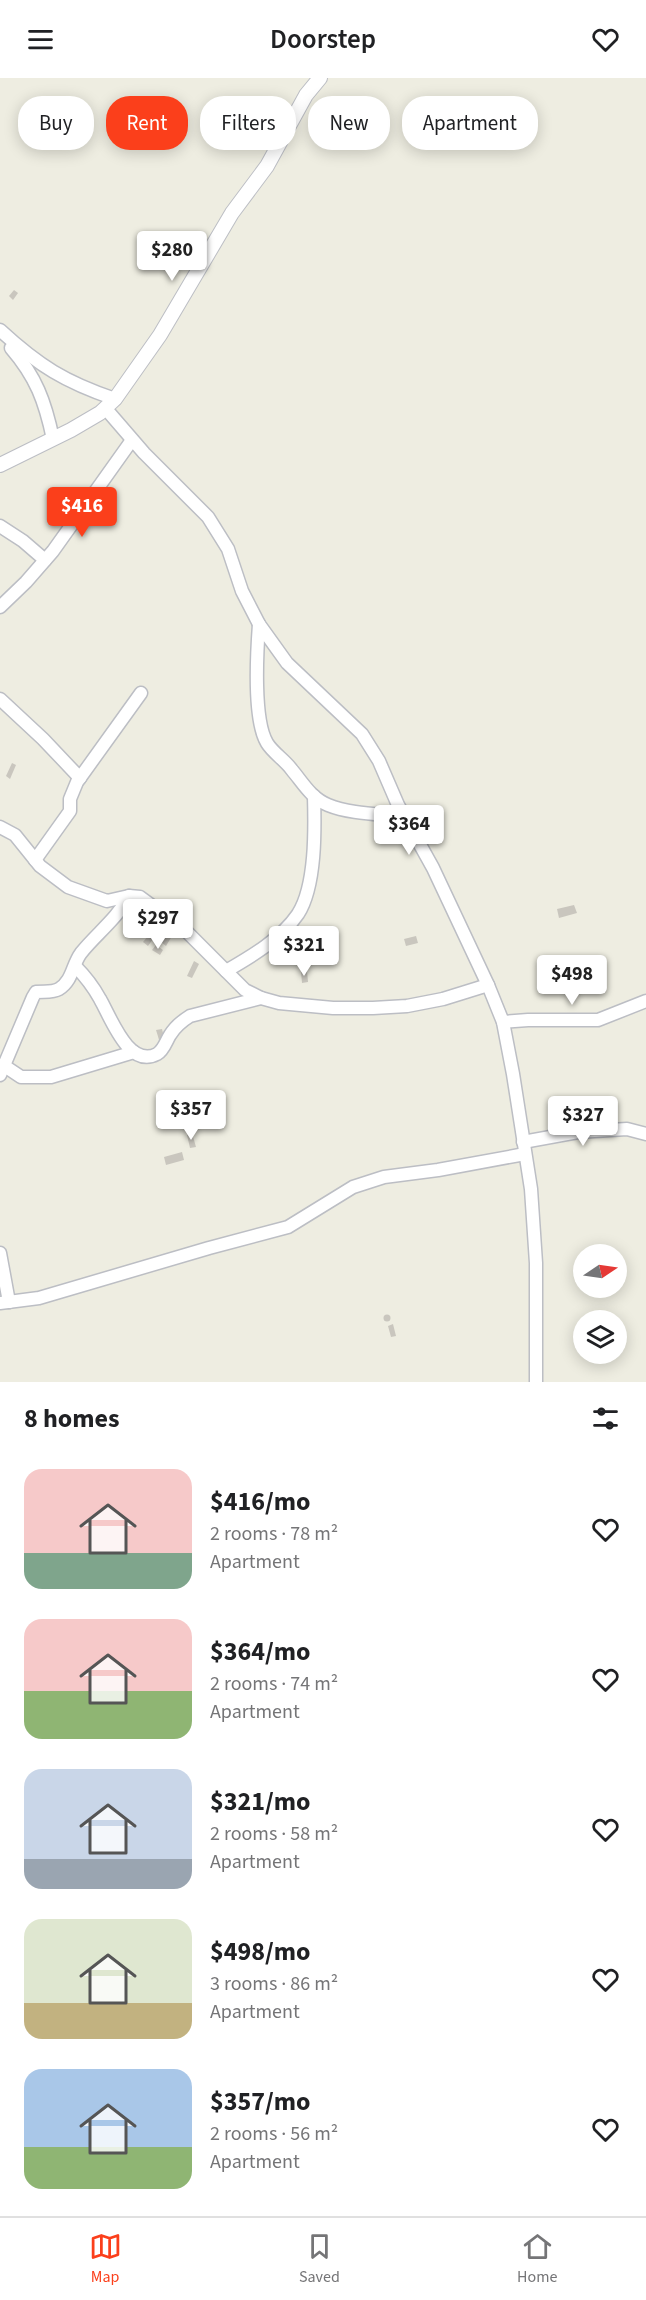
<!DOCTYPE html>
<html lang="en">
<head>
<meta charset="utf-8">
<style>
  :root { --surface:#fff; --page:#f2f2f2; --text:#202124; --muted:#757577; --line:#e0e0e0; --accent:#fb3f1b }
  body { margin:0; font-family:"Source Sans 3",sans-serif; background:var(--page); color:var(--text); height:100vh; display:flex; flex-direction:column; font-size:22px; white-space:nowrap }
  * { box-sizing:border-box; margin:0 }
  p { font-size:20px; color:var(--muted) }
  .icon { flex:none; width:33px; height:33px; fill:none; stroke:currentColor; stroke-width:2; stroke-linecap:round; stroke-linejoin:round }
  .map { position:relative; height:1304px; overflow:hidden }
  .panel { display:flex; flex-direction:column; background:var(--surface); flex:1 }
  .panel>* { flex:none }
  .top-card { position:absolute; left:18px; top:18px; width:610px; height:54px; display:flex; gap:12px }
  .needle { width:39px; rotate:77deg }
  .buttons { position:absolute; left:573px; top:1166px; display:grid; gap:12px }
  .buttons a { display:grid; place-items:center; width:54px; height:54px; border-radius:50%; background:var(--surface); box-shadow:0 3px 15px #0003; font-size:30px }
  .price { position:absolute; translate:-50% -51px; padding:0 14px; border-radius:6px; background:#fff; color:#222; font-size:20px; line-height:39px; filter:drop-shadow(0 2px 3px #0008) }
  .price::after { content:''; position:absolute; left:50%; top:36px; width:18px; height:14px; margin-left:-9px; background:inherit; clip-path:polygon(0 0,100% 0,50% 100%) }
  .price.on { background:var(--accent); color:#fff }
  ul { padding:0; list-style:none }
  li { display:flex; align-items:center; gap:18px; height:150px; padding:0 24px }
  li span { display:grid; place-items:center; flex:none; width:168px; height:120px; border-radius:18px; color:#555 }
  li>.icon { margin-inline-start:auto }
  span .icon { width:72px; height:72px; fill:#fffc; stroke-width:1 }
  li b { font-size:26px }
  h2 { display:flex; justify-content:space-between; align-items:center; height:72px; padding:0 24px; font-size:26px }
  .tag { padding:0 21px; border-radius:24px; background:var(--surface); box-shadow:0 3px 15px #0003; font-size:21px; line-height:54px }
  .tag.on { background:var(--accent); color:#fff }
  header { display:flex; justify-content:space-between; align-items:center; height:78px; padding:0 24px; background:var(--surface); font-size:27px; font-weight:600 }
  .tab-bar { display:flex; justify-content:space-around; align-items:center; height:84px; border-top:2px solid var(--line); background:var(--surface); font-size:16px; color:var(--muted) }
  .tab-bar a { display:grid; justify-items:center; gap:3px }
  .tab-bar .on { color:var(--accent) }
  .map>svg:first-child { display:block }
  .building { fill:#c9c6be }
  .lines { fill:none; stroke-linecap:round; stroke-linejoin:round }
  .minor-casing { stroke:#bcbec4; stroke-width:15 }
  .tertiary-casing { stroke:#bcbec4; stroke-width:16 }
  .minor { stroke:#fff; stroke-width:12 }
  .tertiary { stroke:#fff; stroke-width:14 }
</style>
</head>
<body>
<header><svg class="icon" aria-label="menu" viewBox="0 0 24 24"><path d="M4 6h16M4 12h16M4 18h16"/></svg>Doorstep<svg class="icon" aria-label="heart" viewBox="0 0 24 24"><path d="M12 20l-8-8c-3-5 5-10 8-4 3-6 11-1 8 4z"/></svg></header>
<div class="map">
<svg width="646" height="1304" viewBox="0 0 646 1304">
  <rect width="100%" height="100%" fill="#eeede1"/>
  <g class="building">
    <polygon points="14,212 18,215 13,222 9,218"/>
    <polygon points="12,685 16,687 10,701 6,698"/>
    <polygon points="574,827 577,835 559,840 557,831"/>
    <polygon points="167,854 172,858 166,868 161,864"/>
    <polygon points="148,858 153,861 148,868 143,864"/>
    <polygon points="416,858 418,865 406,868 404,861"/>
    <polygon points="156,867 163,872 160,877 152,872"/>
    <polygon points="194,883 199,886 192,900 187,898"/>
    <polygon points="307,893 308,904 302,905 301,894"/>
    <polygon points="162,951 165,963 160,965 156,952"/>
    <polygon points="192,1055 196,1069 190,1070 187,1057"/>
    <polygon points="182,1074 184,1082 166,1087 164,1079"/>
    <circle cx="387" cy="1240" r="3.5"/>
    <polygon points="393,1246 396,1258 391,1259 388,1248"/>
  </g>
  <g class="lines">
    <defs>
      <g id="minor">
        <path d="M 0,252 C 39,288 65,304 115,321"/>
        <path d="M 11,270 C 36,299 45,323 53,361"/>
        <polyline points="106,331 144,375 208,439 228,471 242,513 259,546 287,585 362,656 379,683 398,727 433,790 488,907 503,944 513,996 531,1111 536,1185 536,1304"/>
        <polyline points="0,448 23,463 45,482"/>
        <polyline points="0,529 26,504 53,473 132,362"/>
        <path d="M 259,546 C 257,573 253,642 267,665 C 273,675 285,682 292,692 C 303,705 311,720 328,727 C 350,736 380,736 405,739"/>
        <polyline points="0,621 43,661 80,700"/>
        <polyline points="0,749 15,757 40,788 68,809 107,823 129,818 140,819 185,852 245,912 261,920 279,925 333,930 373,930 407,928 443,921 488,907"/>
        <polyline points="35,782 70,733 70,721 77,704 141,615"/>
        <path d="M 75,888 C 84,897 94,910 100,921 C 111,940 129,991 157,976 C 164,972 166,963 170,957 C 175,949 182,943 190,938 L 261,920"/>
        <path d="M 226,893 C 252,878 281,861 298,836 C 316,808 315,751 314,718"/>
        <polyline points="503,944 528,942 598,942 646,923"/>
        <polyline points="3,987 21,999 51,999 134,974"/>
        <path d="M 0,997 L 33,919 L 36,914 C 44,913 52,915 59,911 C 73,902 72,887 81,875 C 96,856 117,841 129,818"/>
        <polyline points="523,1064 578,1054 627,1051 646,1056"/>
        <polyline points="0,1175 9,1224"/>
        <polyline points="0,1225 39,1220 209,1170 288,1149 353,1109 384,1099 438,1092 525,1076"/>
      </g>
      <polyline id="tertiary" points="0,387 71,352 100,335 115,321 160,257 232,135 267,88 306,17 320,0"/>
    </defs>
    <use href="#minor" class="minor-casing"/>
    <use href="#tertiary" class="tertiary-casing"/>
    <use href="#minor" class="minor"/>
    <use href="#tertiary" class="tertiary"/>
  </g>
</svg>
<div class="buttons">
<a><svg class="needle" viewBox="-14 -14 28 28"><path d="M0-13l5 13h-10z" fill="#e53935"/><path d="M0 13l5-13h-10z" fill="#757577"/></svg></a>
<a><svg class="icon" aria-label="layers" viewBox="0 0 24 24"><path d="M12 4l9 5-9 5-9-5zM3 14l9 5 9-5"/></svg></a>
</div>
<b class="price" style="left:172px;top:204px">$280</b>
<b class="price on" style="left:82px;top:460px">$416</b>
<b class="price" style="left:409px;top:778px">$364</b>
<b class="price" style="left:158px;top:872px">$297</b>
<b class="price" style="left:304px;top:899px">$321</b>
<b class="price" style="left:572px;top:928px">$498</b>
<b class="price" style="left:191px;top:1063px">$357</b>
<b class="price" style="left:583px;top:1069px">$327</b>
<div class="top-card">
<a class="tag">Buy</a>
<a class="tag on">Rent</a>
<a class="tag">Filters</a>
<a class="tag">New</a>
<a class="tag">Apartment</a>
</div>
</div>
<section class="panel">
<h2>8 homes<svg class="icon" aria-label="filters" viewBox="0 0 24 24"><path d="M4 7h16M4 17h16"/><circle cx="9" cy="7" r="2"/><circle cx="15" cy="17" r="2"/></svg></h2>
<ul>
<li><span style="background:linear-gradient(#f6c9c9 70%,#7fa58c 0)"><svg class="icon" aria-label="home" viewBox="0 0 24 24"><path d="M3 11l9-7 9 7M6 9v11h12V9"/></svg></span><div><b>$416/mo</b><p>2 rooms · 78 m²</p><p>Apartment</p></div><svg class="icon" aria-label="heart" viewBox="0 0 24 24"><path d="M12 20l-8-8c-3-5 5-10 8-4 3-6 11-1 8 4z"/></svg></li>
<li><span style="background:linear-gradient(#f6c9c9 60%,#8fb573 0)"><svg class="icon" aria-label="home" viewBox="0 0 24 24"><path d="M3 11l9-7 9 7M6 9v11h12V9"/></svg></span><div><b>$364/mo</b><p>2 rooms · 74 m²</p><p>Apartment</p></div><svg class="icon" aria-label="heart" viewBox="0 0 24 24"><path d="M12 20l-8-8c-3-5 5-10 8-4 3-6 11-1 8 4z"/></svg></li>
<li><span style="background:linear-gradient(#c9d6e8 75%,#9aa5b1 0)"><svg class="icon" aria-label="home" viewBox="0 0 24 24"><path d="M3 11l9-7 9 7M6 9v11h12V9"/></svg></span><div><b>$321/mo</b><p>2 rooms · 58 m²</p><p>Apartment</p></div><svg class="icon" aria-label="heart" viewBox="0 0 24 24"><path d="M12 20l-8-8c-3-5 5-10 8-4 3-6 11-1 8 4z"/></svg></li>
<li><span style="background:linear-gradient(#dfe7d0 70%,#c2b280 0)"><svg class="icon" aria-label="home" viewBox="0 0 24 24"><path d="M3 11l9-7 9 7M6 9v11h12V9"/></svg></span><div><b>$498/mo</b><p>3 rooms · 86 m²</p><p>Apartment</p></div><svg class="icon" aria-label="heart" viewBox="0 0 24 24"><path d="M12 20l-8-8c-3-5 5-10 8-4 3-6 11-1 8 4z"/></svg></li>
<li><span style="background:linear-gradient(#a9c7e8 65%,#8fb573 0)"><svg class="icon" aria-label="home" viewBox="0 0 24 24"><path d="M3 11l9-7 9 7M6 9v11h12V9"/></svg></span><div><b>$357/mo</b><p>2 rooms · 56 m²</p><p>Apartment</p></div><svg class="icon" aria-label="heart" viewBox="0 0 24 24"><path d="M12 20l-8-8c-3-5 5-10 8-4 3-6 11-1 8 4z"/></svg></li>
</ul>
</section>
<nav class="tab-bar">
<a class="on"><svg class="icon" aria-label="map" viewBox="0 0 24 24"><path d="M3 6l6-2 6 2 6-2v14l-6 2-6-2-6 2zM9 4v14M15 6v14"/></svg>Map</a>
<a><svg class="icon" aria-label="saved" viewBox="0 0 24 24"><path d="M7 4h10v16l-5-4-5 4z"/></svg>Saved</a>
<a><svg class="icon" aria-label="home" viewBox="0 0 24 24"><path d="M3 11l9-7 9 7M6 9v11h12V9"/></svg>Home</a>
</nav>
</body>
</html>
